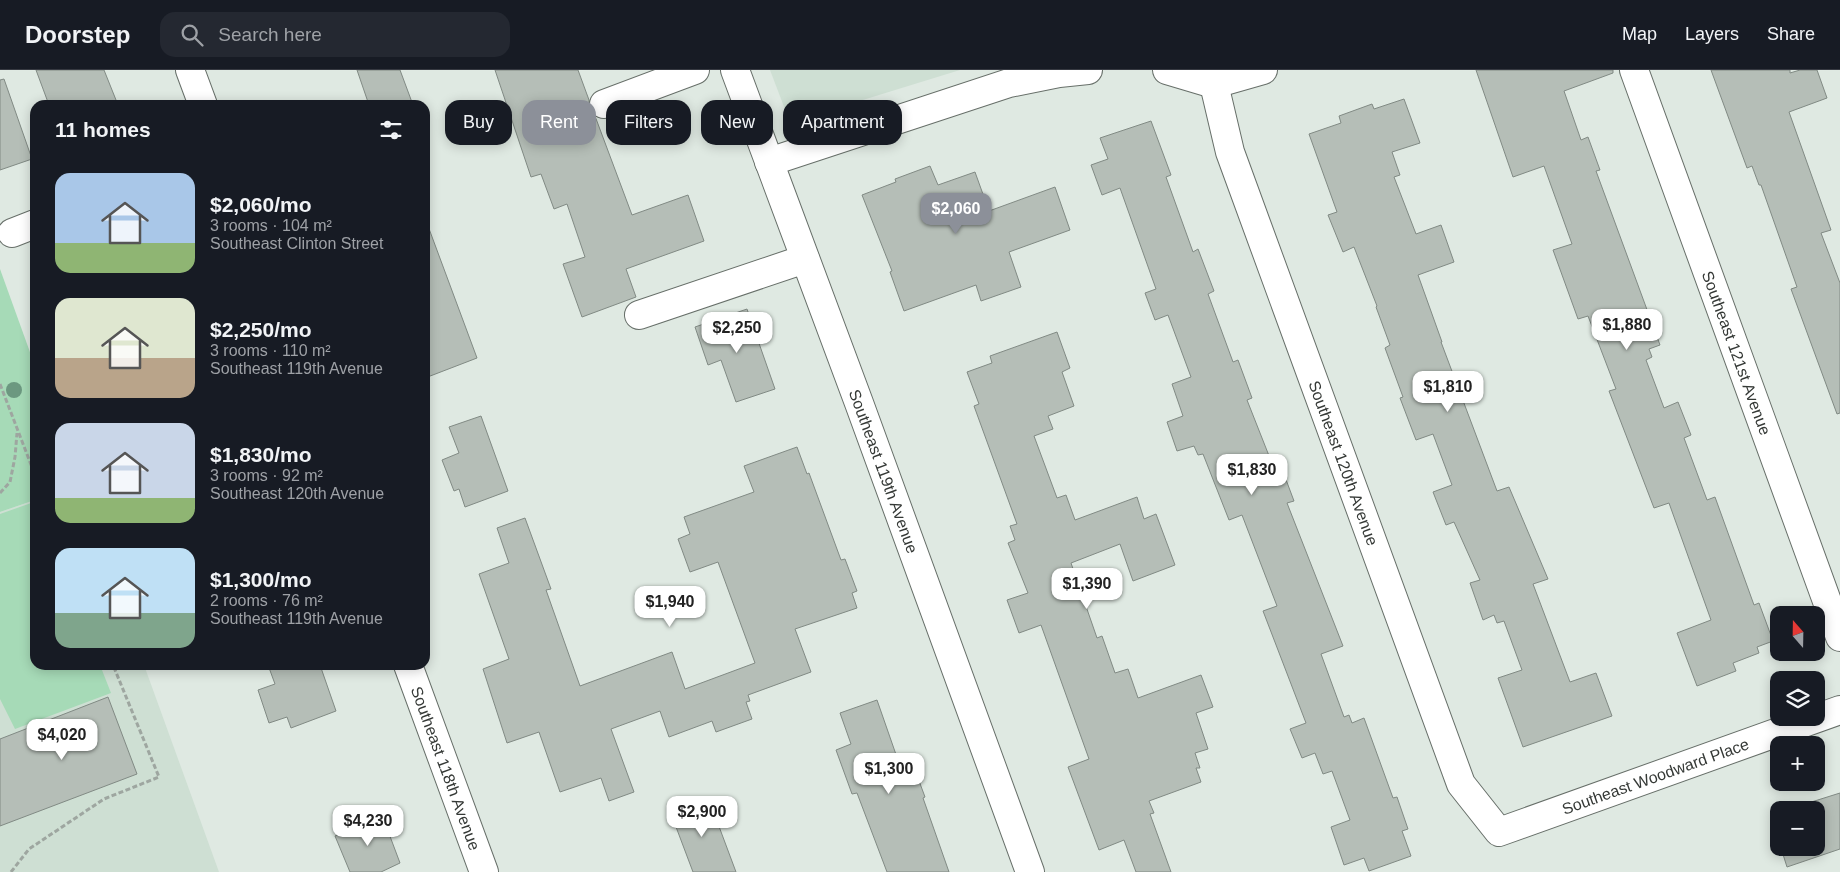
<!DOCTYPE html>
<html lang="en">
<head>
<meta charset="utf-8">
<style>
  :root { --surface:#171b24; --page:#242831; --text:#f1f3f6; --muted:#9ea1a6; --line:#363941; --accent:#8c9099 }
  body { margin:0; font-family:Arial,sans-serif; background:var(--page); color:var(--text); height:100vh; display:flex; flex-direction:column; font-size:19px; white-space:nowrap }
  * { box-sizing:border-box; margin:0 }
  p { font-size:16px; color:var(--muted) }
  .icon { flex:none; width:28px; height:28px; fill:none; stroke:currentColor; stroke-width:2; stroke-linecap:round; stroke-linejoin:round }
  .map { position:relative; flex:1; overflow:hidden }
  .drawer { position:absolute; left:30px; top:30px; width:400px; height:570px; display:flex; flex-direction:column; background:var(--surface); border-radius:15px; box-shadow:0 2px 12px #0003 }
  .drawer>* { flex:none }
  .guide { position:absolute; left:445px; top:30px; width:475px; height:45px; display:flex; gap:10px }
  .needle { width:32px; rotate:340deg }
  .controls { position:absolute; left:1770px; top:536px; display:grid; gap:10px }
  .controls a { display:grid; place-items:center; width:55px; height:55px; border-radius:10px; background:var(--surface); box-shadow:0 2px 12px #0003; font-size:25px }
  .price { position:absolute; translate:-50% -42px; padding:0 11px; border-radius:10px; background:#fff; color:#222; font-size:16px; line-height:32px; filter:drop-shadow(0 1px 2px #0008) }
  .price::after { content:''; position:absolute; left:50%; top:30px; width:15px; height:11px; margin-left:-8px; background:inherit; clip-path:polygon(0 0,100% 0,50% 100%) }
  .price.on { background:var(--accent); color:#fff }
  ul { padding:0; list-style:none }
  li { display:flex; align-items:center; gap:15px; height:125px; padding:0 25px }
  li span { display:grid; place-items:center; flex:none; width:140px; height:100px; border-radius:15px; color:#555 }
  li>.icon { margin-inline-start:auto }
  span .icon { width:60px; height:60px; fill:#fffc; stroke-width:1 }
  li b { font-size:21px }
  h2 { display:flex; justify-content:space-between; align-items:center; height:60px; padding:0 25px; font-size:21px }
  .chip { padding:0 18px; border-radius:15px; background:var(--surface); box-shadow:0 2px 12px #0003; font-size:18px; line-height:45px }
  .chip.on { background:var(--accent); color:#fff }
  header { display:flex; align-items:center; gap:30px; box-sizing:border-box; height:70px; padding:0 25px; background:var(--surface); border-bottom:1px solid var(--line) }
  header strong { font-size:24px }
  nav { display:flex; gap:28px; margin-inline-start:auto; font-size:18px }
  .search { width:350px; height:45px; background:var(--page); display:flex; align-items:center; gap:12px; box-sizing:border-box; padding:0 18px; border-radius:15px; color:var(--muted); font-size:19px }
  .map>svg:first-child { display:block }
  .built { fill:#cedfd3 }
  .green { fill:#a6dab7 }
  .building { fill:#b5beb7; stroke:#818a84 }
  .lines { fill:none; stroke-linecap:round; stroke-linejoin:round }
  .minor-casing { stroke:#676f69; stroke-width:30 }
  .path { stroke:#9ea6a0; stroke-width:3; stroke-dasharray:5 2.5; stroke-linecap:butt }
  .minor { stroke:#fff; stroke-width:28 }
  .tree { fill:#6c9880 }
  .labels { text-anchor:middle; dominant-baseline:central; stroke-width:4; stroke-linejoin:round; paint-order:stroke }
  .street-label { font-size:16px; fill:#353936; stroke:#ecf6ef }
</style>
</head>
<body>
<header>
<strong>Doorstep</strong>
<div class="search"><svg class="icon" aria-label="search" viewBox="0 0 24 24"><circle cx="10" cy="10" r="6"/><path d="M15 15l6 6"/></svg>Search here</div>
<nav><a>Map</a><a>Layers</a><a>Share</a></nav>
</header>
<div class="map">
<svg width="1840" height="802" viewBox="0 0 1840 802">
  <rect width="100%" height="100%" fill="#dfe9e2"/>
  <g class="built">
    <polygon points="770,0 960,0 811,46 786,42"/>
    <polygon points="35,430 35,595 144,595 219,802 0,802 0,442"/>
  </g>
  <g class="green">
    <polygon points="0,199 35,296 35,430 0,442"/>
    <polygon points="34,432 35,595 100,595 111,623 15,659 0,629 0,444"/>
  </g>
  <g class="building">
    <polygon points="36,0 104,0 118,35 49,35"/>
    <polygon points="357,0 400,0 413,35 369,35"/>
    <polygon points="495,0 578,0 589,30 589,39 595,46 632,145 688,125 704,171 626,199 636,227 582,247 563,194 585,187 567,134 554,139 541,104 531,107"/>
    <polygon points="1476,0 1613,0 1613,3 1564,21 1581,70 1588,67 1600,100 1596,101 1660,275 1649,279 1652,287 1646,290 1664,338 1678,332 1691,365 1684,368 1707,430 1715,427 1754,535 1759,533 1773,571 1757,577 1759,583 1733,593 1736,601 1697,616 1677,563 1711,550 1669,433 1654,438 1609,321 1616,319 1588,246 1578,249 1553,180 1572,174 1544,96 1513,107"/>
    <polygon points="1711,0 1790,0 1790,3 1800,0 1817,0 1827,28 1789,42 1831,160 1821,163 1840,213 1840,343 1837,344 1791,219 1797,217 1761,115 1759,115 1752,96 1747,98"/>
    <polygon points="4,9 32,89 0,100 0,10"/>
    <polygon points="1404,29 1420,73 1392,82 1400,105 1394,107 1416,164 1441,155 1454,192 1418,205 1442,272 1441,272 1497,421 1509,417 1548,509 1533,514 1570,612 1596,603 1612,646 1523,677 1498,608 1522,600 1504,551 1497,553 1494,545 1483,550 1470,513 1480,510 1454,452 1446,455 1433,422 1452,415 1433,364 1416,370 1400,328 1403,327 1385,278 1390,275 1376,237 1377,236 1354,177 1343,182 1328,145 1337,142 1309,64 1341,53 1339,46 1372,34 1374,39"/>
    <polygon points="1151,51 1171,105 1166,107 1193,182 1198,179 1214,221 1208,224 1233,292 1238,290 1252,328 1247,330 1275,401 1282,399 1294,431 1287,433 1343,576 1321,584 1344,647 1349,645 1352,653 1364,648 1393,728 1397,727 1408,759 1402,761 1411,786 1369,801 1364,788 1344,795 1331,757 1350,750 1332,701 1323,704 1315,683 1302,688 1290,659 1306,653 1263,541 1277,536 1242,445 1229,450 1203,384 1198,385 1194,376 1177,381 1167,352 1183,346 1172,314 1191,307 1168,245 1155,250 1145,223 1156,219 1120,118 1102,125 1091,95 1108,89 1100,68"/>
    <polygon points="930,96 938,115 975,102 989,141 1055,117 1070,160 1009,182 1021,217 981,231 976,215 904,241 890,202 892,201 862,125 896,112 895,109"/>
    <polygon points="425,156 428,156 477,288 425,308"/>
    <polygon points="747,239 775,319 736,332 721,290 708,295 695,257"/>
    <polygon points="1057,262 1070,298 1062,302 1074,336 1048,346 1053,359 1034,366 1057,428 1066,425 1075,450 1137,427 1144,449 1156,444 1175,495 1133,511 1120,474 1071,493 1097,568 1102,566 1115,603 1128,599 1138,628 1201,605 1213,637 1196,643 1208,679 1195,683 1200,698 1196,698 1201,712 1149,731 1154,743 1150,744 1171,802 1136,802 1124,770 1099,780 1068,697 1089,689 1041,555 1019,563 1007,530 1028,523 1008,473 1015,470 1010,456 1017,454 974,336 979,334 967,302 992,293 990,286"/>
    <polygon points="481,346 508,421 465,437 459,419 454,421 442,390 459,383 449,357"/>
    <polygon points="797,377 807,404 809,403 841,490 845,489 857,521 852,523 857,538 795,559 811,602 748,625 750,631 746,632 752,649 716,662 712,651 669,667 660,641 611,659 634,722 609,731 601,708 560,722 539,662 507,673 483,599 509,589 479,504 509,493 497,458 525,448 551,519 546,520 580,616 672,582 685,619 755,593 718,492 690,502 678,469 690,464 684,447 754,422 744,396"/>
    <polygon points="268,595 320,595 336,641 291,658 287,647 269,653 258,620 275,614"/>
    <polygon points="108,627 137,704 0,756 0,669"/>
    <polygon points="877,630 900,696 912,692 925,727 923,728 949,802 887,802 857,723 852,724 836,680 851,674 840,643"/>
    <polygon points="1840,723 1840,779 1787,797 1781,778 1816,778 1816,740 1808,740 1805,734"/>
    <polygon points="708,727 736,802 693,802 670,741"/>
    <polygon points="382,745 400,793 381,802 350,802 335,766"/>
  </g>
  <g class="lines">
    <defs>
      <g id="minor">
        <polyline points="190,0 203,35"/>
        <path id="s1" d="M 735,0 L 859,333 L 1030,802"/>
        <polyline points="1167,0 1214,14 1263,0"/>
        <path id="s2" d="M 1634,0 L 1840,567"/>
        <path id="s3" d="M 1214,14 L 1230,82 L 1461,714 L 1499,762 L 1840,640"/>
        <polyline points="604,34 695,0"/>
        <polyline points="769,92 1009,13 1059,3 1088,0"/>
        <polyline points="12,163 35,154"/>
        <polyline points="639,245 805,189"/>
        <path id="s4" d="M 408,595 L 484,802"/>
      </g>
    </defs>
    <use href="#minor" class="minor-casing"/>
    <g class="path">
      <polyline points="0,314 35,405"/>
      <polyline points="0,423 10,412 15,387 17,363"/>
      <polyline points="11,802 29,779 104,729 159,707 113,595"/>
    </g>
    <use href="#minor" class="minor"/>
  </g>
  <circle class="tree" cx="14" cy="320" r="8"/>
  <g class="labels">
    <g class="street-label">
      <text stroke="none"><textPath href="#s2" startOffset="301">Southeast 121st Avenue</textPath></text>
      <text stroke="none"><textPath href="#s3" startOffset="401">Southeast 120th Avenue</textPath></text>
      <text stroke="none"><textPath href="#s1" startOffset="428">Southeast 119th Avenue</textPath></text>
      <text stroke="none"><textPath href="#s4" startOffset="110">Southeast 118th Avenue</textPath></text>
      <text stroke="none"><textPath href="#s3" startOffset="970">Southeast Woodward Place</textPath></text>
    </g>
  </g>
</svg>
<div class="controls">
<a><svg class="needle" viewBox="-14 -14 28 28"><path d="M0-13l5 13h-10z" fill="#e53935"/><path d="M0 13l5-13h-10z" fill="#9ea1a6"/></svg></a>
<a><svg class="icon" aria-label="layers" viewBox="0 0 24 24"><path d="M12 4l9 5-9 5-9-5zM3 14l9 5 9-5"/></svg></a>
<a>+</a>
<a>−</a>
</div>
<b class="price on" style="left:956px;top:165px">$2,060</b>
<b class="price" style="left:1627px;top:281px">$1,880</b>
<b class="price" style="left:737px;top:284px">$2,250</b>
<b class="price" style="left:1448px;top:343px">$1,810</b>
<b class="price" style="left:1252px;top:426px">$1,830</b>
<b class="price" style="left:1087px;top:540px">$1,390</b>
<b class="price" style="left:670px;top:558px">$1,940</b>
<b class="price" style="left:62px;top:691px">$4,020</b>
<b class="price" style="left:889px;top:725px">$1,300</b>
<b class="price" style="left:702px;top:768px">$2,900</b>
<b class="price" style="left:368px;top:777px">$4,230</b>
<div class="guide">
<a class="chip">Buy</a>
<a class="chip on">Rent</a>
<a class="chip">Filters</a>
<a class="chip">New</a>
<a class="chip">Apartment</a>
</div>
<section class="drawer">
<h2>11 homes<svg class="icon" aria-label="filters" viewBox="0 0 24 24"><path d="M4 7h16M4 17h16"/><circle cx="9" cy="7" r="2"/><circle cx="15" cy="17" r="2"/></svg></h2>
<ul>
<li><span style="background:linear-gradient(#a9c7e8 70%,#8fb573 0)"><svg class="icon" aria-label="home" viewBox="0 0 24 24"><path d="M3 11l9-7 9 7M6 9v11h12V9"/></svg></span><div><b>$2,060/mo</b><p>3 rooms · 104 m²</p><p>Southeast Clinton Street</p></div></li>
<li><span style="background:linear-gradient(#dfe7d0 60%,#b9a48a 0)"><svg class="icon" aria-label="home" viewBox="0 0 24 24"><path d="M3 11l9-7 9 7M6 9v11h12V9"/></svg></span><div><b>$2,250/mo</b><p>3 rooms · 110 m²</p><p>Southeast 119th Avenue</p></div></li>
<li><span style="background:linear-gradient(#c9d6e8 75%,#8fb573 0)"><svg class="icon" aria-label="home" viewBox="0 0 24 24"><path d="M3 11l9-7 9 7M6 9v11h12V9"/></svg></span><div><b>$1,830/mo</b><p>3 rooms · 92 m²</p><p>Southeast 120th Avenue</p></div></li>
<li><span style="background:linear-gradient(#bfe0f5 65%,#7fa58c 0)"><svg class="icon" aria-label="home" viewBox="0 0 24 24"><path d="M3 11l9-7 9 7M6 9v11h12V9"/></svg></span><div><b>$1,300/mo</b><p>2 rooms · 76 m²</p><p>Southeast 119th Avenue</p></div></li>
</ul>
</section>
</div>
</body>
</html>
